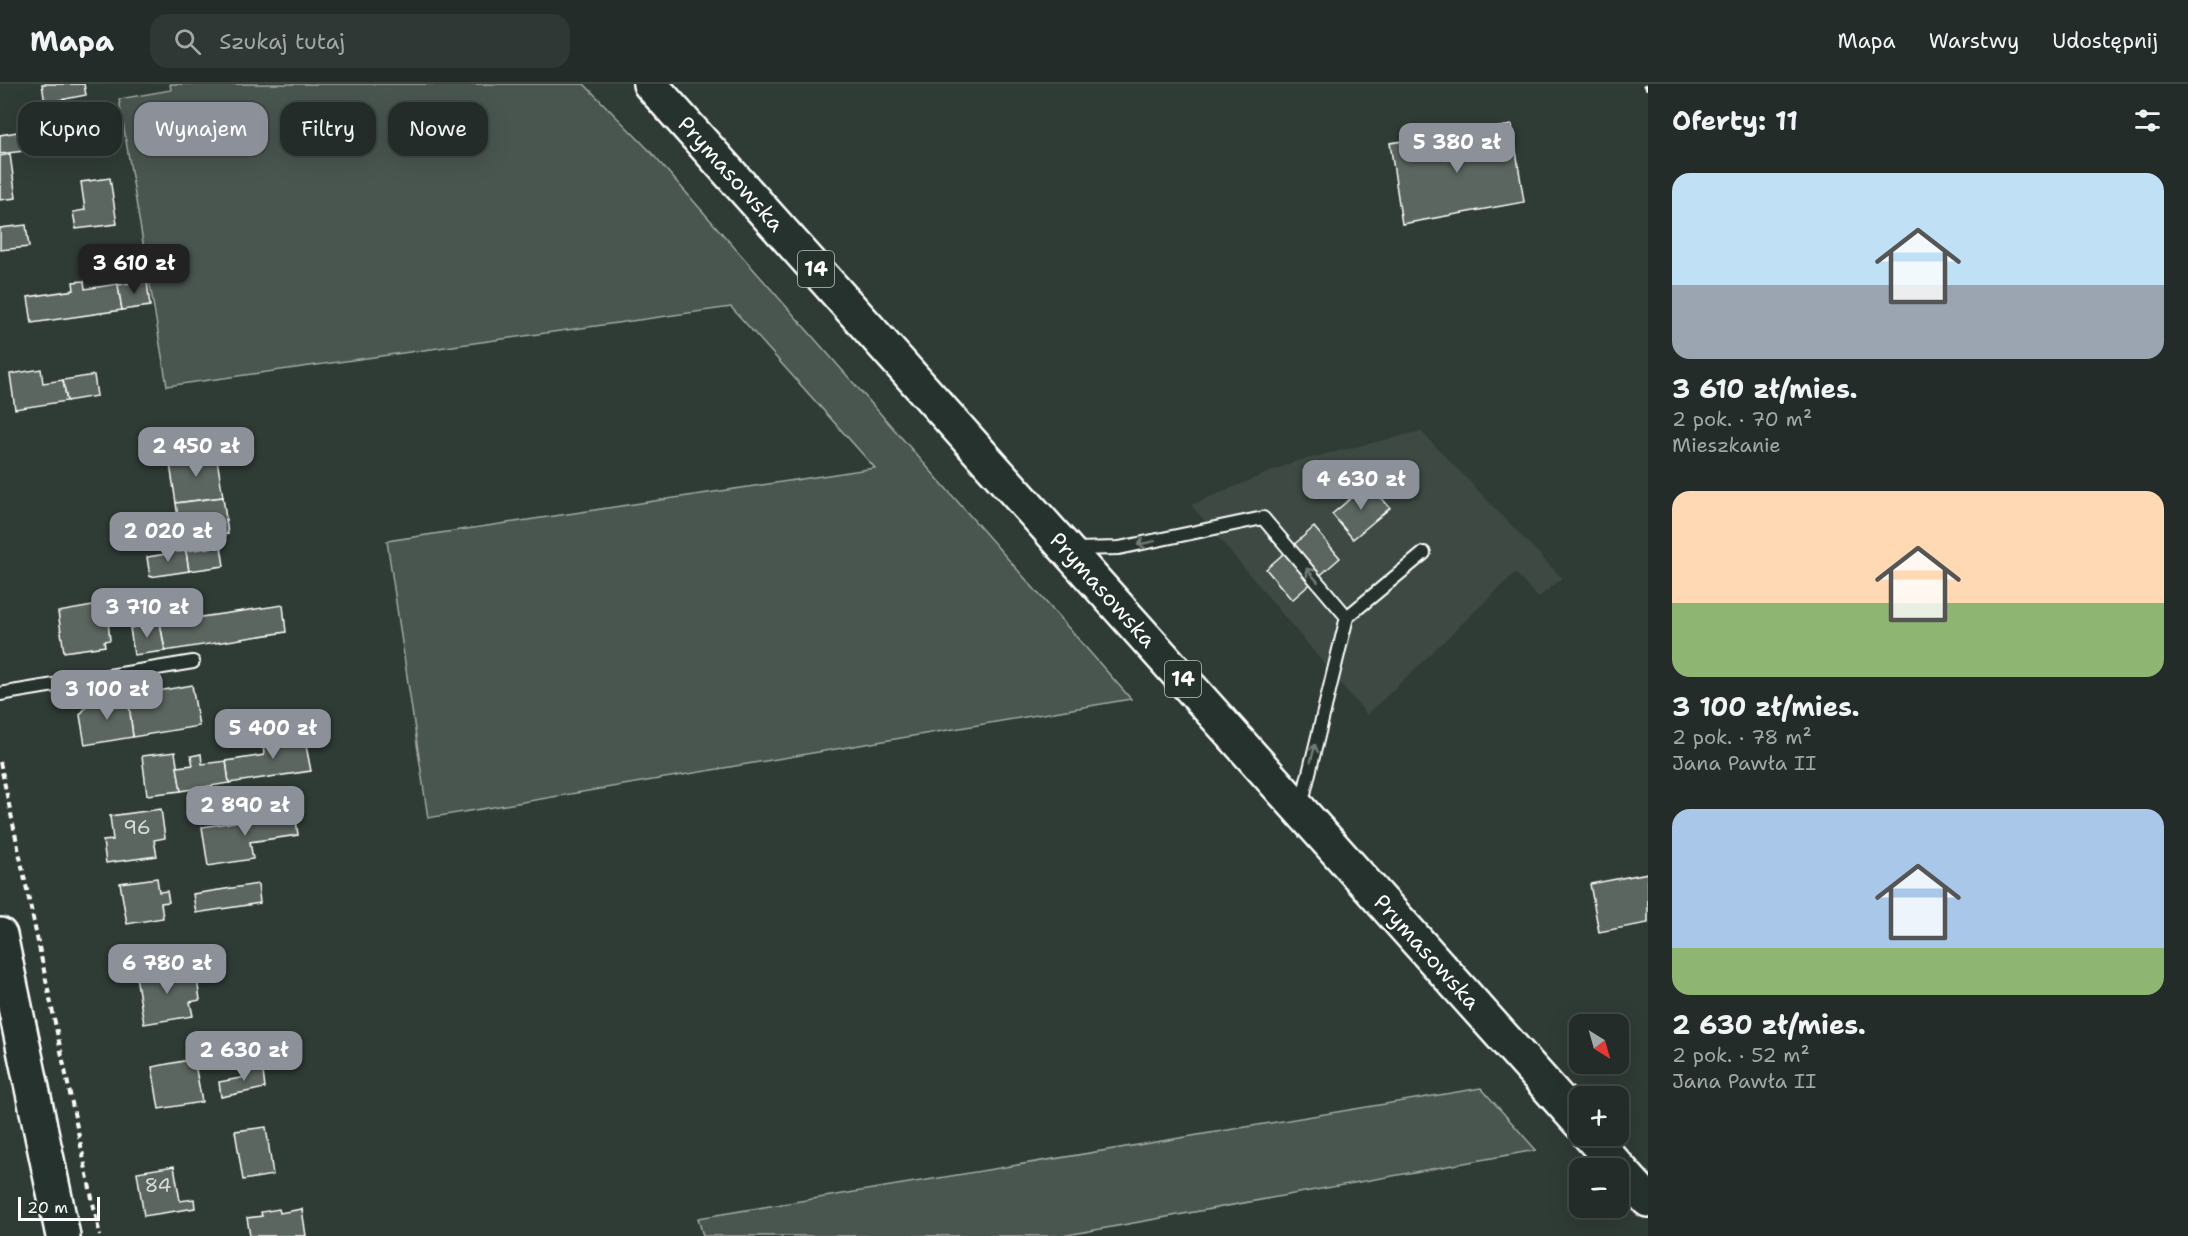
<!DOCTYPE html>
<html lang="pl">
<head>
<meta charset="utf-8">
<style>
  :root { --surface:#232c28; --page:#2f3834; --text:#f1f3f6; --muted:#a3a7a8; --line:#404845; --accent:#8c9099 }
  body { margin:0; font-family:"Shantell Sans",sans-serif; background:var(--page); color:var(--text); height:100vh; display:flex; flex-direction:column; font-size:22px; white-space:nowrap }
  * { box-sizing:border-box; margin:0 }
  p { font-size:20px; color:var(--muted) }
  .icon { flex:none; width:33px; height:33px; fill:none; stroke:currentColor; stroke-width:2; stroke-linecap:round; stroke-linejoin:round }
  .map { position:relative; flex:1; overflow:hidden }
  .sheet { display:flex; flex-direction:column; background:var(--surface); width:540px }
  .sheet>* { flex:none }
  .top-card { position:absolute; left:18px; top:18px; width:570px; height:54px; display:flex; gap:12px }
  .needle { width:39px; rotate:143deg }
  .buttons { position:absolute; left:1569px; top:930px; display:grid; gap:12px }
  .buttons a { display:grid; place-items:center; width:60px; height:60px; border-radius:12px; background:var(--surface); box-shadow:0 6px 24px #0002,0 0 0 2px var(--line); font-size:30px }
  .scale { position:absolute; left:18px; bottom:15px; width:82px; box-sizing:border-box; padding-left:6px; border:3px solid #fff; border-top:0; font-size:16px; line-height:21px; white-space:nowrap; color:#fff; -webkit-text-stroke:4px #26332d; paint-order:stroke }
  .price { position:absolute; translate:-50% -51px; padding:0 14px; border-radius:12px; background:var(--accent); color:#fff; font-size:20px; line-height:39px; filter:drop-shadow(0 2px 3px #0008) }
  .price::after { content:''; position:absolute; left:50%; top:36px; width:18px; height:14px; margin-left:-9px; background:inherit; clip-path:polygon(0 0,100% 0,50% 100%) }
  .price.current { background:#222; color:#fff }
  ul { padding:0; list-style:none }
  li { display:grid; align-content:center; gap:12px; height:318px; padding:0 24px }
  li span { display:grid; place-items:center; height:186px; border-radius:18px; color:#555 }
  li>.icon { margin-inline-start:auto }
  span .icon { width:108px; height:108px; fill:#fffc; stroke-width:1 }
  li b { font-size:26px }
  h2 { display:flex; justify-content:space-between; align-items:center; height:72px; padding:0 24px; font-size:26px }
  .tag { padding:0 21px; border-radius:18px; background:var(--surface); box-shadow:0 6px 24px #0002,0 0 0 2px var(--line); font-size:21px; line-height:54px }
  .tag.current { background:var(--accent); color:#fff }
  header { display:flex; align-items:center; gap:36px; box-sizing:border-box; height:84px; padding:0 30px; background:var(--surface); border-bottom:2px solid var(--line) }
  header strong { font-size:28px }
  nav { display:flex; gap:33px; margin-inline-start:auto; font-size:21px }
  .search { width:420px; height:54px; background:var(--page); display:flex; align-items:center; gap:15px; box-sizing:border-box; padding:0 21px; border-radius:18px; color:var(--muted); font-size:22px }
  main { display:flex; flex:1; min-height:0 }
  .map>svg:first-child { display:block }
  .built { fill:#3c4842 }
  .green { fill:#4a544f; stroke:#a4aaa7; stroke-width:1.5 }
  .building { fill:#5b6661; stroke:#fff; stroke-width:1.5 }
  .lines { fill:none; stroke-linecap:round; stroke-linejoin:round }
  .lane-casing { stroke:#fff; stroke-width:16 }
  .secondary-casing { stroke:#fff; stroke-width:38 }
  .primary-casing { stroke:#fff; stroke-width:38 }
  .path { stroke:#fff; stroke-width:4; stroke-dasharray:6 4.5; stroke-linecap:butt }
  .lane { stroke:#26332d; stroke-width:12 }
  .secondary { stroke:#26332d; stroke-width:33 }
  .primary { stroke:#26332d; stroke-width:33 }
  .oneway { stroke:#727a76 }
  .labels { text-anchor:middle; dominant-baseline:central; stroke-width:4.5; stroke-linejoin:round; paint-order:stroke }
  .number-label { font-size:20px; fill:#d6d9d8 }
  .shield { fill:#26332d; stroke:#bec2c0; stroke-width:1.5 }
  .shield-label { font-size:21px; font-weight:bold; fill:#fff }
  .street-label { font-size:22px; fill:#fff; stroke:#26332d }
</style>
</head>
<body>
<header>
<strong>Mapa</strong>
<div class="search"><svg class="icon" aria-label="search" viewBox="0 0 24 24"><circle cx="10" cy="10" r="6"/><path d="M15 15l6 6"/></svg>Szukaj tutaj</div>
<nav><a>Mapa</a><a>Warstwy</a><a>Udostępnij</a></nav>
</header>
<main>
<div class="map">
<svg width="1648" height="1152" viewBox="0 0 1648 1152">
  <rect width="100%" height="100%" fill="#2f3b35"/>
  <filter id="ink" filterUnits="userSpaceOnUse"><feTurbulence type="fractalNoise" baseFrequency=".0167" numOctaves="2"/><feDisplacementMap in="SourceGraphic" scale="12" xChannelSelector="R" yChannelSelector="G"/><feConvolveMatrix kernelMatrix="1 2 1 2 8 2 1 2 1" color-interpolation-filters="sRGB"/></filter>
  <g filter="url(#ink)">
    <polygon class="built" points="1421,347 1562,494 1538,514 1515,489 1367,631 1191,421 1293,378"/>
    <g class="green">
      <polygon points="170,0 584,0 647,64 1131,615 428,734 387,457 875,384 731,223 167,302 119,15 171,6"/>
      <polygon points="1481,1004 1536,1066 1062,1152 703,1152 698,1134"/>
    </g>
    <g class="building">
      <polygon points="42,0 84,0 86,11 45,19"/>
      <polygon points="87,32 90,56 66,59 63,35"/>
      <polygon points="1512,41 1524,118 1402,140 1390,59"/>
      <polygon points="23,47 24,50 37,48 40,65 0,70 0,51"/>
      <polygon points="10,70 16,114 0,116 0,72"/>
      <polygon points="110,94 117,140 76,145 73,128 85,126 81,98"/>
      <polygon points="26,141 29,163 0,166 0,144"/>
      <polygon points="84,197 85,205 118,200 122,226 32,239 28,213 74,206 73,198"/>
      <polygon points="147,197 150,222 122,226 118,201"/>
      <polygon points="41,285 43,299 63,296 67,317 15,325 10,290"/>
      <polygon points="94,291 97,312 67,317 63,296"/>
      <polygon points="216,369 223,413 176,419 169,374"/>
      <polygon points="1369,399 1390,424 1353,455 1332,430"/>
      <polygon points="223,413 228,450 181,457 176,419"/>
      <polygon points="1314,443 1340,474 1292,516 1266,485"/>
      <polygon points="176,461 177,468 186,467 189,487 150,493 147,473 166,470 165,462"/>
      <polygon points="221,462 224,482 189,487 186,467"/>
      <polygon points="98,521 101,539 108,538 110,556 104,557 105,562 64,568 58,528"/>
      <polygon points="283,521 286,548 165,567 160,539"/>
      <polygon points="160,539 165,567 134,571 130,544"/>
      <polygon points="192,601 199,642 133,653 128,612"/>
      <polygon points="128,612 133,653 85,661 80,631 89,619"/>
      <polygon points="302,641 311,687 229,699 226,677 264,671 263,660 290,656 288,643"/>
      <polygon points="175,668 181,707 147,711 142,672"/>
      <polygon points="201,670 202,680 226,677 229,699 181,707 177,683 193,681 191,672"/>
      <polygon points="161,725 165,754 154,756 157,772 106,779 103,757 113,756 110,732"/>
      <polygon points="295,728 298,751 250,758 253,775 208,782 202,743"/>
      <polygon points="1648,789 1648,839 1599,848 1590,800"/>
      <polygon points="157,794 159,808 167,807 169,818 161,819 163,834 127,840 120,799"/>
      <polygon points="258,800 260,819 196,829 193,810"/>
      <polygon points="184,882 187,897 197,895 200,916 190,918 193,932 144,940 136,892"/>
      <polygon points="194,975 202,1018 159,1025 152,983"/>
      <polygon points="262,980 265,1004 221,1013 219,998 246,993 244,983"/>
      <polygon points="266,1043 273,1091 243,1096 235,1047"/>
      <polygon points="174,1082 180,1117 194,1115 195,1124 144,1132 137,1088"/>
      <polygon points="279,1125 280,1129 302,1125 306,1152 250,1152 247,1134 262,1132 261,1128"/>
    </g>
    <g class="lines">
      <defs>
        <g id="lane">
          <polyline points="1074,465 1119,464 1263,434 1347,533 1301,722"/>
          <polyline points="1347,533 1424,469"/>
          <polyline points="0,610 193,578"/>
        </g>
        <polyline id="secondary" points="0,851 63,1152"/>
        <g id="primary">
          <polyline points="650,0 1580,1039"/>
          <polyline points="1590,1052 1648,1116"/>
        </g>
      </defs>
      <use href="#lane" class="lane-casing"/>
      <use href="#secondary" class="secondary-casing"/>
      <use href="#primary" class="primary-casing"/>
      <g class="path">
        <polyline points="1645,0 1648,6"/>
        <polyline points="0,678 100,1152"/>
      </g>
      <use href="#lane" class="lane"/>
      <use href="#secondary" class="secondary"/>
      <use href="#primary" class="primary"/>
    </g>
    <defs><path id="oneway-shaft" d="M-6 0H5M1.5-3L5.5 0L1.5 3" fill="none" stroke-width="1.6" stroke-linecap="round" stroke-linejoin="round" transform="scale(1.5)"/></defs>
    <g class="oneway">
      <use href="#oneway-shaft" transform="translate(1146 459) rotate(168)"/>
      <use href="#oneway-shaft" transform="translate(1312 491) rotate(-130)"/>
      <use href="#oneway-shaft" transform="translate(1313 669) rotate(-75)"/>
    </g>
  </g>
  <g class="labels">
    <g class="number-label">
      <text x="137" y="743">96</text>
      <text x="158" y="1101">84</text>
    </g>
    <g class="shield">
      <rect x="798" y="167" width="36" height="36" rx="4.5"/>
      <rect x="1165" y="577" width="36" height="36" rx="4.5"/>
    </g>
    <g class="shield-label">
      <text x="816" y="185">14</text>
      <text x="1183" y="595">14</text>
    </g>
    <g class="street-label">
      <text transform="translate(731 90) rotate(48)">Prymasowska</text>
      <text transform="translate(1103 506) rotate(48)">Prymasowska</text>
      <text transform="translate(1427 868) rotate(48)">Prymasowska</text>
    </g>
  </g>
</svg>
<div class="buttons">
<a><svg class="needle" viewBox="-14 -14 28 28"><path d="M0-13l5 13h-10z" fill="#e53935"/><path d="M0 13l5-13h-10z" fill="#a3a7a8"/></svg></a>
<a>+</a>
<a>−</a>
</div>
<div class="scale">20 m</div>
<b class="price" style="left:1457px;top:90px">5 380 zł</b>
<b class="price current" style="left:134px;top:211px">3 610 zł</b>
<b class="price" style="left:196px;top:394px">2 450 zł</b>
<b class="price" style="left:1361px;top:427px">4 630 zł</b>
<b class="price" style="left:168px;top:479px">2 020 zł</b>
<b class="price" style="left:147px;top:555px">3 710 zł</b>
<b class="price" style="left:107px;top:637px">3 100 zł</b>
<b class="price" style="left:273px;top:676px">5 400 zł</b>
<b class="price" style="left:245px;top:753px">2 890 zł</b>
<b class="price" style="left:167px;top:911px">6 780 zł</b>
<b class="price" style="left:244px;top:998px">2 630 zł</b>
<div class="top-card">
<a class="tag">Kupno</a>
<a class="tag current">Wynajem</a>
<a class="tag">Filtry</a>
<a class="tag">Nowe</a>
</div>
</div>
<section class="sheet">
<h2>Oferty: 11<svg class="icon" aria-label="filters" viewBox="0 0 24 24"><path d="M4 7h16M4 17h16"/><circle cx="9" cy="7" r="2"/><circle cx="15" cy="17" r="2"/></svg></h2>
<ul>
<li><span style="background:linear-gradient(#bfe0f5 60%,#9aa5b1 0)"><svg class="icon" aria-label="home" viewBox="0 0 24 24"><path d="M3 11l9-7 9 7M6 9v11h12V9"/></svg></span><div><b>3 610 zł/mies.</b><p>2 pok. · 70 m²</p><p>Mieszkanie</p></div></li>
<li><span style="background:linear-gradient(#ffd9b3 60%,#8fb573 0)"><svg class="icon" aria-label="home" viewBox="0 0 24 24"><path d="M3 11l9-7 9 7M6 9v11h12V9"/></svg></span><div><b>3 100 zł/mies.</b><p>2 pok. · 78 m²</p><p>Jana Pawła II</p></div></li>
<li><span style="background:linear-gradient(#a9c7e8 75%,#8fb573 0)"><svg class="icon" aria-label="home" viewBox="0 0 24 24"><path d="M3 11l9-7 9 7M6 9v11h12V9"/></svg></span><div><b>2 630 zł/mies.</b><p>2 pok. · 52 m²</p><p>Jana Pawła II</p></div></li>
</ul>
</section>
</main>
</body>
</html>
